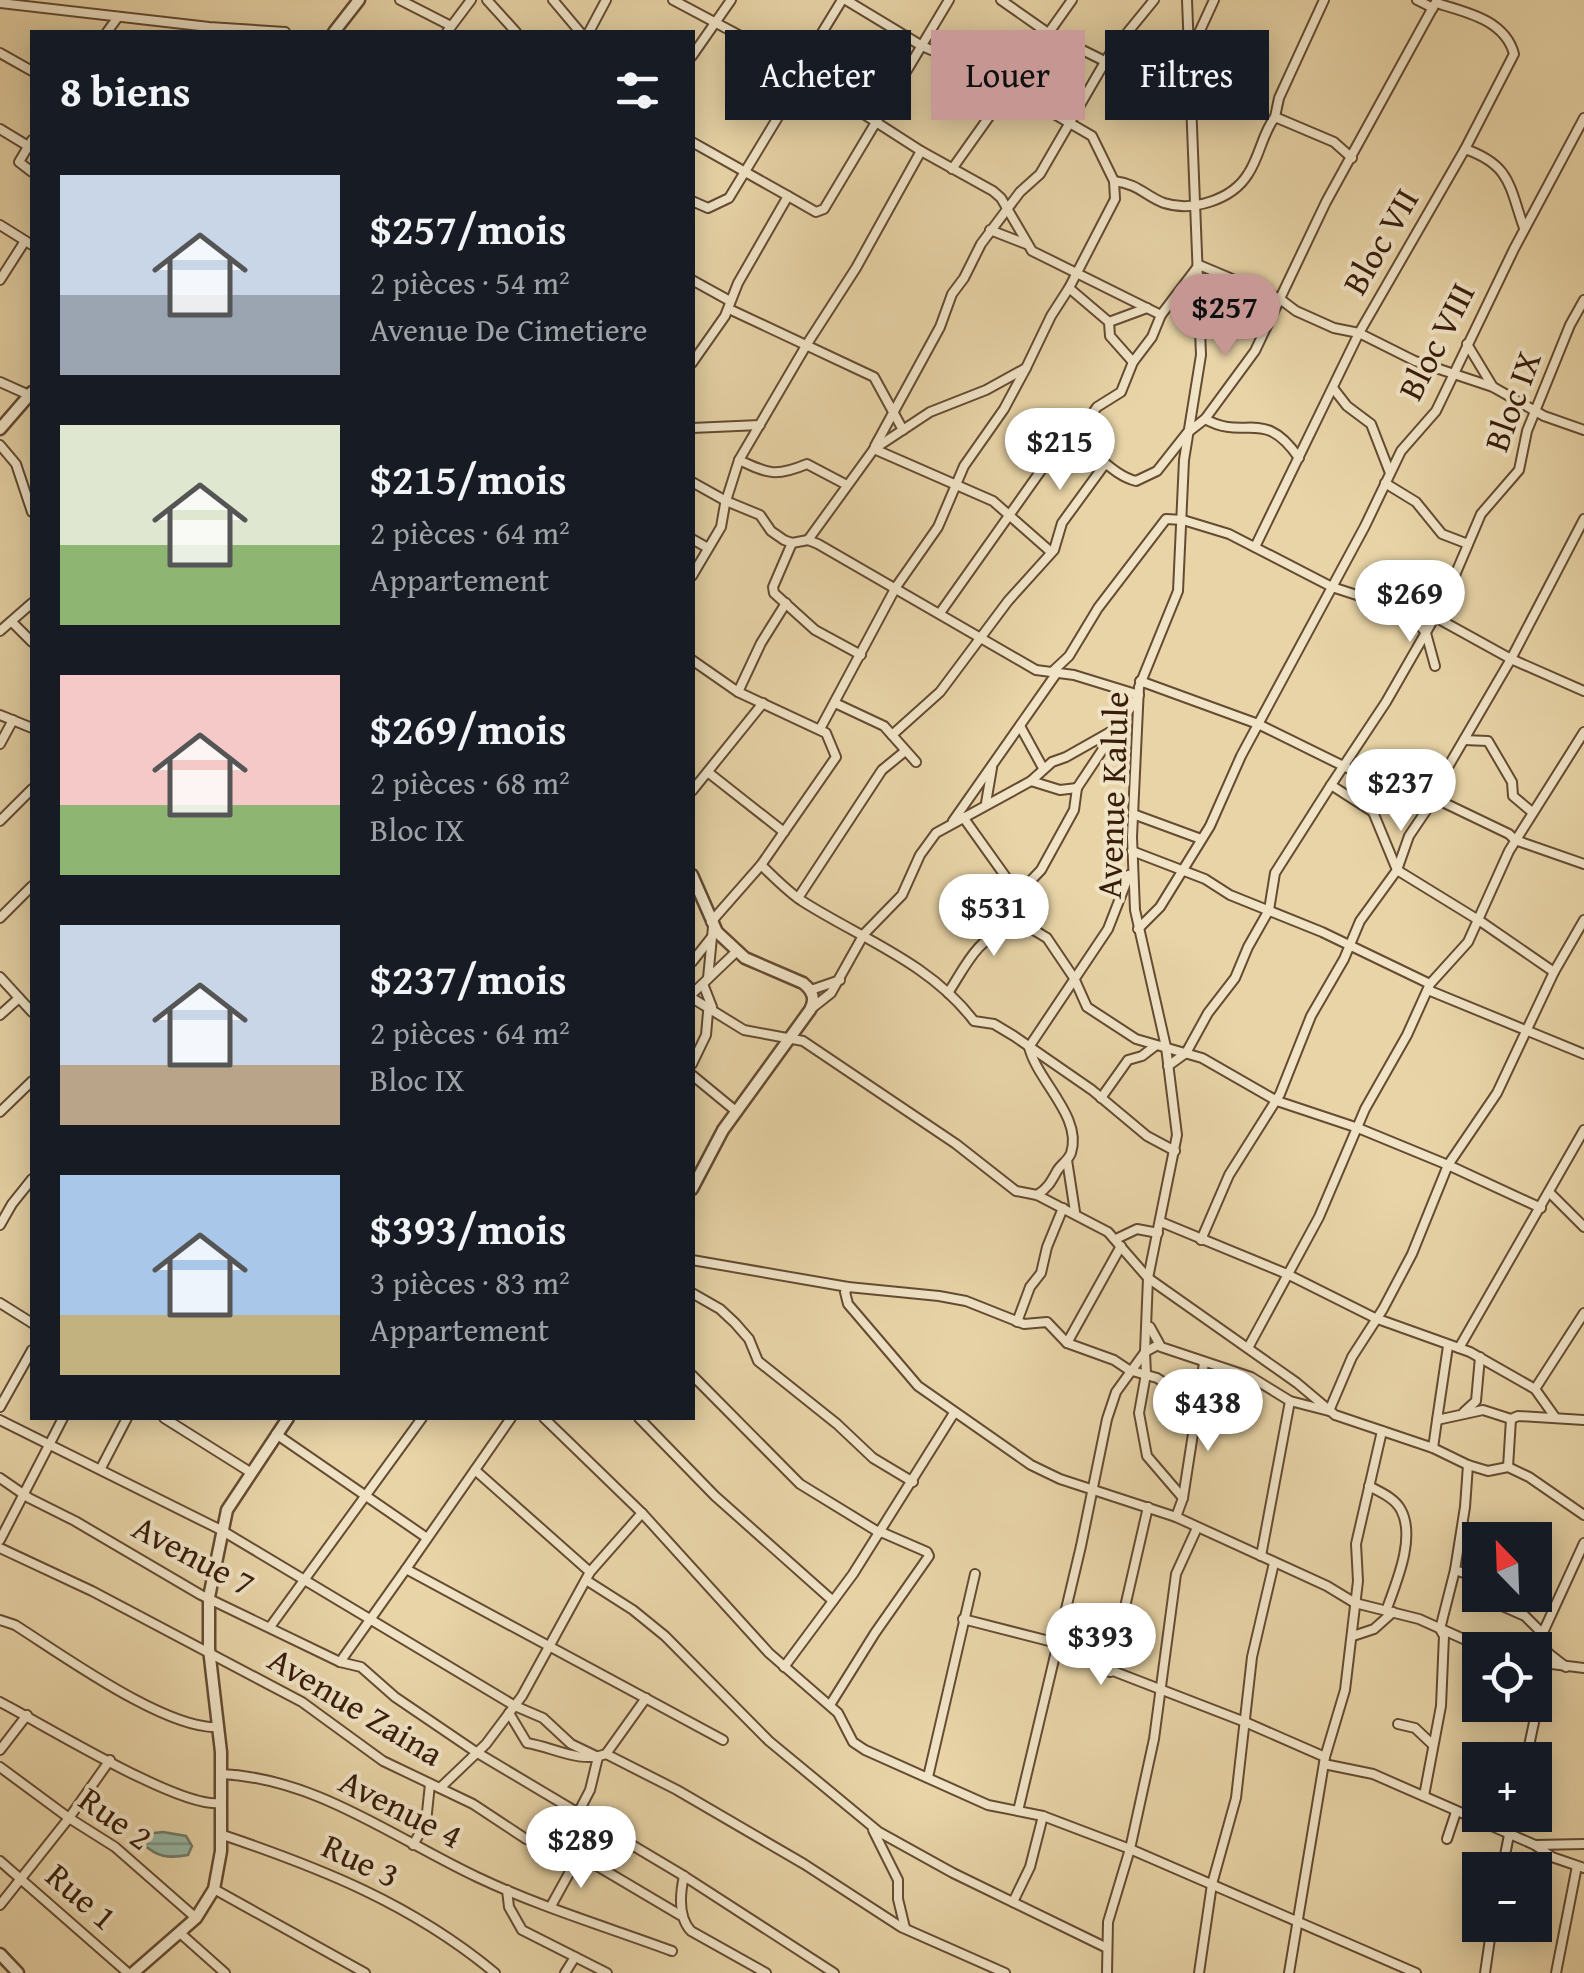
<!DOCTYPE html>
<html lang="fr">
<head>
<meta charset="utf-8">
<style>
  :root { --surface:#171b24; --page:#20242c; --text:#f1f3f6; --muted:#9ea1a6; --accent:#c59692 }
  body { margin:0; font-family:"Gentium Book Plus",serif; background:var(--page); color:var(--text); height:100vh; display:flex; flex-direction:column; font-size:38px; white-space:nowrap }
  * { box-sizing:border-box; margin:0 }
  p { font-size:32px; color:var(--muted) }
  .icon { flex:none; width:55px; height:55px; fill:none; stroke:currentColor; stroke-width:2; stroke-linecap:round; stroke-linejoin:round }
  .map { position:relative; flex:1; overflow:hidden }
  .side { position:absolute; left:30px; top:30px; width:665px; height:1390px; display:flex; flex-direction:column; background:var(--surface); border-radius:0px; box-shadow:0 5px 25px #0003 }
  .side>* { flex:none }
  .top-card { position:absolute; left:725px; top:30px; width:708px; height:90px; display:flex; gap:20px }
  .needle { width:65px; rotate:337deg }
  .fabs { position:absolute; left:1462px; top:1522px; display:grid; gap:20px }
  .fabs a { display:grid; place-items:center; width:90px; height:90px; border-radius:0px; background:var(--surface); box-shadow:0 5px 25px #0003; font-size:50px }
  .price { position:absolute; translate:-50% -85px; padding:0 22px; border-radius:35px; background:#fff; color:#222; font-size:32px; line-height:65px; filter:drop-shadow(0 2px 5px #0008) }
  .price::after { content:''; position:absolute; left:50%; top:60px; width:30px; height:22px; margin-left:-15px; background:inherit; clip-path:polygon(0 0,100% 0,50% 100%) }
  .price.on { background:var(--accent); color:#111 }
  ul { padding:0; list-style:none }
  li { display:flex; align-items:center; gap:30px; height:250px; padding:0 30px }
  li span { display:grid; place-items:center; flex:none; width:280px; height:200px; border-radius:0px; color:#555 }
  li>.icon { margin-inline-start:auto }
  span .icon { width:120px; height:120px; fill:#fffc; stroke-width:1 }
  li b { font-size:42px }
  h2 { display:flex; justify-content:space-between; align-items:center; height:120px; padding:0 30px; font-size:42px }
  .pill { padding:0 35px; border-radius:0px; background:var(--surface); box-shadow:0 5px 25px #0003; font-size:35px; line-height:90px }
  .pill.on { background:var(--accent); color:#111 }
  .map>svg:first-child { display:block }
  .water { fill:url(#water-rules); stroke:#717a68; stroke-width:2.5 }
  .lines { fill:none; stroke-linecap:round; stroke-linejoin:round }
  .minor-casing { stroke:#644b32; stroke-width:12 }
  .tertiary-casing { stroke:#644b32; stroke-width:15 }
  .minor { stroke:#f0e3c6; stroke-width:8 }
  .tertiary { stroke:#f0e3c6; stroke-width:10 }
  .labels { text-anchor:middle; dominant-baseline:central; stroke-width:8; stroke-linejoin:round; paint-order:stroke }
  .street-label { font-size:35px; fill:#381d0b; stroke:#f0e3c6 }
</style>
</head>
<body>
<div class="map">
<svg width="1584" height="1973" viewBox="0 0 1584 1973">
  <defs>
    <pattern id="water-rules" width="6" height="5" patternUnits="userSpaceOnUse" patternTransform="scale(2.5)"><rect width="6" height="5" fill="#97b8a6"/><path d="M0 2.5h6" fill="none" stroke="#7c9585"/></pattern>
  </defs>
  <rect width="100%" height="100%" fill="#e8d4a7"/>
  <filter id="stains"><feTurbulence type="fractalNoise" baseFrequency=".002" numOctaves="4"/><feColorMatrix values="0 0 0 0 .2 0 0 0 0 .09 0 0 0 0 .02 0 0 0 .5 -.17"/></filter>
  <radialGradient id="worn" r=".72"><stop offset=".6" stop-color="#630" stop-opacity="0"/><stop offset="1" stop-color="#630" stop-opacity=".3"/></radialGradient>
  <path class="water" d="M 163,1832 L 186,1836 L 192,1846 L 188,1855 C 168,1859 157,1857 142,1843 L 146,1834 Z"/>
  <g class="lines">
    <defs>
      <g id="minor">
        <polyline points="400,0 451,26"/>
        <polyline points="487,0 516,32"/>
        <polyline points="553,0 580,32"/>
        <polyline points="673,0 750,41 921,151 993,191 1001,198 1032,251 1161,315"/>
        <polyline points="1001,0 1048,33 1145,81 1192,87"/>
        <polyline points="1417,0 1433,8"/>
        <polyline points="0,3 209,27 285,32"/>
        <polyline points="107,32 118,17"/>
        <polyline points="447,32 471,0"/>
        <polyline points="589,32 606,0"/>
        <polyline points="1192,48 1214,0"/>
        <polyline points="0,53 32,71"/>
        <polyline points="692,56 731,0"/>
        <polyline points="798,72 842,0"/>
        <polyline points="1275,117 1279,98 1324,0"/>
        <polyline points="0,129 28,146"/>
        <polyline points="32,140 19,162 32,172"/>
        <polyline points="692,142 788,196"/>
        <path d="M 1465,149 C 1511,165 1509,186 1524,228"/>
        <polyline points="952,169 1072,0"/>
        <path d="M 1114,181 C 1139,184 1145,196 1164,203 C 1192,212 1232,200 1248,174 C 1260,156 1262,134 1275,117 L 1334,142 L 1352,158"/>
        <polyline points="692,201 708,208 729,198 792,94 805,78"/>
        <polyline points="0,225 32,245"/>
        <polyline points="990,230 1026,244"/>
        <polyline points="0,280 25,241"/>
        <polyline points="692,280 730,301"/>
        <polyline points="1069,288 1109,322 1110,336 1133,362"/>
        <polyline points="729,309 874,377 903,430"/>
        <polyline points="1109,322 1147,308"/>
        <polyline points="1467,344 1493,387"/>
        <polyline points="692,363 725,316 738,283 788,196 816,212 824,209 949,0"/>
        <polyline points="0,382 29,395"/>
        <polyline points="1333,388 1347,406 1371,424 1390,473"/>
        <path d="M 1205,419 C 1246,442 1263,406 1299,458"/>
        <polyline points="692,428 760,425"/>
        <polyline points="1073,440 1097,407 1121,392 1133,362 1152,337 1161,315 1199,265 1280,299 1296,311 1334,328 1359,333 1415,361 1493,387 1544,416 1584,430"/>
        <polyline points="0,445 16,464 32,512"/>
        <polyline points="875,446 940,327 952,294 964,278 981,244 1020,192 1040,174 1109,55 1154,0"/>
        <polyline points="874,449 993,501 1051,552"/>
        <path d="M 739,460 C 769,474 776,477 807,464 L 845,484"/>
        <polyline points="692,482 726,501 760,515 771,531 784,540 792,543 808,540 818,544 1036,670 1074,675 1139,695 1077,788 1074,810 1041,870 1018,894"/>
        <polyline points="1385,483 1416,502 1442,534 1468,544"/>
        <polyline points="692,539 708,548"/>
        <polyline points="808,540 874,449 930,412 986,390 1026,368 1051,316 1069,288 1115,199 1114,181 1092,136 980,71 922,46 846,0"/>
        <polyline points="792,543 773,587 774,593 815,630 861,655"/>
        <path d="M 1255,547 L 1359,333 L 1465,149 L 1514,54 C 1505,20 1466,12 1436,3"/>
        <polyline points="692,576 721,527 725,504 739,460 807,344 856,268 921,151"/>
        <polyline points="1409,612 1426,633 1435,666"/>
        <path d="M 940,613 L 1064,438 C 1090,441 1109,475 1136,481 L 1157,471 L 1187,433 L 1205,419 L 1255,351 L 1326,202 L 1437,0"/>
        <polyline points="12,622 32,642"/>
        <polyline points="0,631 32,603"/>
        <polyline points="692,660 738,692 826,733 836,757 761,865 711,922"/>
        <polyline points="1052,672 1069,656 1098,608 1166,519 1183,520 1229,534 1332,587 1409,612 1435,617 1511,659 1584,519"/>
        <polyline points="1140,681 1258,724 1384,786"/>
        <polyline points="738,692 761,643 786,603"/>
        <polyline points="835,703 884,726 916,762"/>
        <polyline points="0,715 32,728"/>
        <polyline points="1020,726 1043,768"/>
        <polyline points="820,729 896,587 938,527 964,466 1004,409 1026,368"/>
        <polyline points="892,735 940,692 1008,601 1054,550 1062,523 1105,464"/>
        <polyline points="1464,740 1488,741 1512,782 1513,796 1532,812"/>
        <polyline points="0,744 13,720"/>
        <polyline points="709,773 784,832"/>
        <polyline points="1031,781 1060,790 1077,788"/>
        <polyline points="692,791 763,703"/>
        <polyline points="1434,798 1509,834 1515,840 1584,864"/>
        <polyline points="986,803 992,768"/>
        <polyline points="1373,812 1331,785 1386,702 1444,601 1481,514 1519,470 1527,431 1570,325 1584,300"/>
        <polyline points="1133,814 1201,839"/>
        <polyline points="0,821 32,789"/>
        <polyline points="953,821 1056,674"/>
        <polyline points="1132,851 1205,879 1230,895 1322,932 1430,984"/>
        <path d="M 761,865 C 774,877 787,891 802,901 C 862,939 930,963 974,1021 L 994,1024 L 1014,1036 L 1092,1090 L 1147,1136 L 1175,1151"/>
        <polyline points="798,898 882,770 904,752"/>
        <polyline points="0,918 32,886"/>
        <polyline points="1019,921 1047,938 1074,978 1087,1007 1136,1039 1202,1058 1277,1101 1358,1128 1448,1165 1541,1208"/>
        <polyline points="1138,929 1160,907 1210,826 1241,756 1365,526 1401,451 1436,411 1514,249 1584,118"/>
        <polyline points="692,962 711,938"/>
        <polyline points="1554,972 1480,921 1397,870 1373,812 1384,786 1403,792 1431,796 1511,659 1584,691"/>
        <polyline points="0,977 32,1012"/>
        <polyline points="708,978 713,927"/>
        <polyline points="811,990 840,980"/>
        <polyline points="1428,990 1584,1054"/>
        <path d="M 948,993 C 963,971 979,933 1008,932 L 1019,921 L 1018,894 L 963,817"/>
        <polyline points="692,994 737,951"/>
        <polyline points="692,998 744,1030 803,1041 956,1144 1016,1191 1037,1195 1108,1232 1148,1278 1297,1383 1335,1415 1433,1448 1468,1465 1488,1471 1508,1467 1529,1477 1584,1515"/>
        <polyline points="812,1008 831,993 864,934 902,895 920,855 936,833 1031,781 1052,762 1066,757 1112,731"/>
        <polyline points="0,1015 19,998"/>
        <polyline points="1029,1047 1108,929 1129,875"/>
        <path d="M 1029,1047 C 1037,1081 1083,1117 1071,1153 C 1068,1161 1061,1164 1057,1171 C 1051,1182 1048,1188 1037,1195"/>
        <polyline points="692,1064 706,1035 708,1012 712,1007 703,984"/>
        <polyline points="1168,1066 1186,1053 1208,1013 1235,978 1248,947 1269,910 1275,873 1331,785"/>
        <polyline points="692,1075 737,1112"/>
        <polyline points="1101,1098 1128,1060 1142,1056 1155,1046"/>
        <polyline points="0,1112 32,1081"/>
        <polyline points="1067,1160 1075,1212"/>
        <polyline points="1550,1193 1584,1227"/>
        <polyline points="1161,1222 1287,1274 1375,1318 1470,1352 1535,1389 1555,1417"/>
        <polyline points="0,1225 12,1204 32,1179"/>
        <polyline points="1116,1239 1137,1229 1158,1233"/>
        <polyline points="1201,1240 1229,1175 1280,1094 1311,1016 1344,959 1360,921 1397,870 1409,836 1434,799"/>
        <polyline points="692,1260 848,1287 939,1296 966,1301 1024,1324 1047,1322 1067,1343 1114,1360 1129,1370 1157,1378 1197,1404"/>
        <polyline points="848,1287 845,1292 848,1304 918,1386 1031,1465 1060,1479 1176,1517 1327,1586 1355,1603 1419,1619 1488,1650"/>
        <polyline points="692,1293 720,1309 735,1323 749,1339 758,1361 837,1424 873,1458 913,1482"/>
        <polyline points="0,1303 32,1323"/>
        <polyline points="1017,1322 1030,1287 1041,1273 1047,1247 1063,1208"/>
        <polyline points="1150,1327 1161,1347 1251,1377 1290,1401 1261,1556"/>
        <polyline points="1067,1343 1121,1246"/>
        <polyline points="1158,1345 1145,1352 1146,1374 1139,1413 1147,1456 1183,1498"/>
        <polyline points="1248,1348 1319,1217 1365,1109 1407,1035 1430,984 1468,942 1509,851 1584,732"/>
        <polyline points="1459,1348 1584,1130"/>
        <polyline points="692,1375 800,1484 880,1533"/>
        <polyline points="1535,1389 1584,1313"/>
        <polyline points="1290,1401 1329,1411 1352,1357 1383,1309 1412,1254 1448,1165 1497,1093 1554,972 1584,920"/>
        <polyline points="0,1407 32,1350"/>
        <polyline points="1464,1412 1476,1401 1480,1357"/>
        <polyline points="164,1418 250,1472"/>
        <polyline points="544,1418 642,1513 769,1653 838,1713 853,1742 865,1750 988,1805 1043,1816 1130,1849 1416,1973"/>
        <polyline points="639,1418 715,1496 833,1601"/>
        <polyline points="0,1420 221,1530 515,1706 543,1718 571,1744 598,1757"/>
        <polyline points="1437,1420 1448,1346"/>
        <polyline points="276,1434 427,1538"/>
        <polyline points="1433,1448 1437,1420 1483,1410 1511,1419 1518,1416 1584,1420"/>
        <polyline points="1468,1465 1465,1507 1455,1570 1476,1577 1480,1589"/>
        <polyline points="1508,1467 1511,1419"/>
        <polyline points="101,1468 127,1418"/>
        <polyline points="475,1470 590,1572"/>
        <polyline points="0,1478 29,1498 75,1521 201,1595 340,1662 361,1667 395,1697 476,1752 684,1876 834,1973"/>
        <path d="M 1369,1486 C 1380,1492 1395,1498 1401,1510 C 1416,1538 1396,1583 1386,1611"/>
        <polyline points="1176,1517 1183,1498 1204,1363"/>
        <polyline points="0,1540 63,1418"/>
        <polyline points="0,1548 92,1591 302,1702 383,1761 473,1804 526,1839 599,1867 680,1915"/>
        <polyline points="406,1569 511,1418"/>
        <polyline points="586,1580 633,1610 665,1636 769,1741 879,1832 953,1873 1105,1947"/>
        <polyline points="1485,1595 1491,1601 1525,1616 1542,1633"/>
        <polyline points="963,1619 1057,1643"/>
        <path d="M 0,1620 L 15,1625 C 61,1654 167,1731 219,1727"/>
        <polyline points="270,1627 422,1418"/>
        <polyline points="1353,1636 1374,1629 1393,1612"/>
        <polyline points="1056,1649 1245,1722 1325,1757"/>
        <polyline points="340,1662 406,1569 723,1740"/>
        <polyline points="1535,1662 1584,1668"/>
        <polyline points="784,1667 853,1574 954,1413"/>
        <polyline points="1566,1667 1548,1653 1540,1639 1584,1543"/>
        <polyline points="1110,1672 1148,1507"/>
        <path d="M 0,1702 C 43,1724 180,1809 220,1803"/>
        <polyline points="830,1705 875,1633 929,1556 927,1552 881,1532"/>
        <path d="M 509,1713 L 527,1743 C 553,1747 580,1764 606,1754 L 612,1757 L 677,1790 L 804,1864 L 901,1927 L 1005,1973"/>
        <polyline points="1398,1724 1415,1728 1433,1745"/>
        <polyline points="0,1750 27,1715"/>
        <polyline points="606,1754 646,1698"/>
        <polyline points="1526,1760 1543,1680 1535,1664"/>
        <polyline points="1324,1764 1373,1774 1535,1845 1552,1857 1584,1868"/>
        <polyline points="0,1767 69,1818 115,1847 196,1918"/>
        <path d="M 221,1774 C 316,1778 394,1838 477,1877 C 540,1907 607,1927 672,1951"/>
        <polyline points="928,1777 975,1574"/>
        <polyline points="440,1788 486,1744 522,1696 590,1572 642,1513"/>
        <polyline points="1424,1796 1441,1706 1444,1636 1440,1629 1455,1570"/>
        <polyline points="1018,1811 1081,1546 1107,1419 1116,1392 1145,1352 1148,1278 1177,1135 1166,1047 1135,910 1132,837 1139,687 1178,591 1184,460 1201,355 1187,0"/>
        <polyline points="577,1815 590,1790 598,1757"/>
        <polyline points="873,1830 898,1880 898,1899 905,1928"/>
        <path d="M 220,1834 C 321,1868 412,1904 495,1973"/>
        <polyline points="1447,1839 1456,1812"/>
        <polyline points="413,1845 426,1822 430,1784"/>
        <polyline points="1535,1845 1584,1844"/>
        <polyline points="0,1861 128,1973"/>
        <polyline points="1502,1870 1513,1815"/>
        <path d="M 684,1876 C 680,1894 678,1917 691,1931 L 766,1973"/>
        <polyline points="214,1889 365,1973"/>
        <polyline points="507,1890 509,1907 522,1930 607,1973"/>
        <polyline points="1013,1902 1030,1867 1043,1816"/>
        <polyline points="0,1905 69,1818 110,1760"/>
        <polyline points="551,1906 578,1857"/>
        <polyline points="180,1933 225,1973"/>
        <polyline points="565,1973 575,1957"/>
        <polyline points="1107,1973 1108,1922 1130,1849 1154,1739 1176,1574 1197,1528"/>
        <polyline points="1199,1973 1212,1884 1236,1798 1252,1657 1274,1563"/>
        <polyline points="1289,1973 1325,1757 1345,1690 1358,1581 1356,1544 1382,1431"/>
        <polyline points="1485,1973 1492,1925"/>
        <polyline points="1556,1973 1577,1866"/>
      </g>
      <g id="tertiary">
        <polyline points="334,32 359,0"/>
        <polyline points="0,429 32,392"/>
        <path d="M 692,875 L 717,932 L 745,958 L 803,983 C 813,991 816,999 810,1010 L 723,1130 L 692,1189"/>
        <polyline points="0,1954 18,1973"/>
        <polyline points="133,1973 196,1918 214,1889 221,1851 221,1752 209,1649 209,1597 227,1510 288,1418"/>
      </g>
    </defs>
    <use href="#minor" class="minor-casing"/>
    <use href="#tertiary" class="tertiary-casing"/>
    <use href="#minor" class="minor"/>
    <use href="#tertiary" class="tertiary"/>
  </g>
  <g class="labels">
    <g class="street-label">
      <text transform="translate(1380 241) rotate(-60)">Bloc VII</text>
      <text transform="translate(1436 341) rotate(-63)">Bloc VIII</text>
      <text transform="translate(1512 401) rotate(-70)">Bloc IX</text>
      <text transform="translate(1112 795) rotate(-88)">Avenue Kalule</text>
      <text transform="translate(194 1555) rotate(28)">Avenue 7</text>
      <text transform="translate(356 1706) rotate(31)">Avenue Zaina</text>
      <text transform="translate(401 1808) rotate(27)">Avenue 4</text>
      <text transform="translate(116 1818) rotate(36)">Rue 2</text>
      <text transform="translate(361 1860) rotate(25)">Rue 3</text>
      <text transform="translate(82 1896) rotate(41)">Rue 1</text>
    </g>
  </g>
  <rect width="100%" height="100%" filter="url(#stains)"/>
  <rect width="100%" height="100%" fill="url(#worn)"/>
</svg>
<div class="fabs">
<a><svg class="needle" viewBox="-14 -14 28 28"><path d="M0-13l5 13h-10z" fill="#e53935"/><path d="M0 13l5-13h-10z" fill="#9ea1a6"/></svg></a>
<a><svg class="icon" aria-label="locate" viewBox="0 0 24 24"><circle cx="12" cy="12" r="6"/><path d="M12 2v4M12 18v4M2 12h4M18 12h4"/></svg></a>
<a>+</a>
<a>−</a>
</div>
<b class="price on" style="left:1225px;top:359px">$257</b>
<b class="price" style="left:1060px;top:493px">$215</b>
<b class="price" style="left:1410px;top:645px">$269</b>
<b class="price" style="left:1401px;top:834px">$237</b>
<b class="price" style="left:994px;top:959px">$531</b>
<b class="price" style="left:1208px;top:1454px">$438</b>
<b class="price" style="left:1101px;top:1688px">$393</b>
<b class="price" style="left:581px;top:1891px">$289</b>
<div class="top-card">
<a class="pill">Acheter</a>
<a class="pill on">Louer</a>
<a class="pill">Filtres</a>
</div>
<section class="side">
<h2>8 biens<svg class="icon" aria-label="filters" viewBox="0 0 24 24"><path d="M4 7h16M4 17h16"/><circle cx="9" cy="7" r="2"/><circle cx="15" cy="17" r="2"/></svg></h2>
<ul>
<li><span style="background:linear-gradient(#c9d6e8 60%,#9aa5b1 0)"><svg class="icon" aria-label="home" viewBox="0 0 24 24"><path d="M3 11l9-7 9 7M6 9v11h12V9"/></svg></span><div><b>$257/mois</b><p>2 pièces · 54 m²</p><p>Avenue De Cimetiere</p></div></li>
<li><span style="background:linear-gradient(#dfe7d0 60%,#8fb573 0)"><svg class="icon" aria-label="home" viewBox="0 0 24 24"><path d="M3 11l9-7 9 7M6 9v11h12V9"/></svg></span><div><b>$215/mois</b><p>2 pièces · 64 m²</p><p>Appartement</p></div></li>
<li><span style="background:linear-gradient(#f6c9c9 65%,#8fb573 0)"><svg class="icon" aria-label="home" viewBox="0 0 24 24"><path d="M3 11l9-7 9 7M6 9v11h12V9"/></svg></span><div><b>$269/mois</b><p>2 pièces · 68 m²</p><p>Bloc IX</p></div></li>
<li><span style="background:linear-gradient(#c9d6e8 70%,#b9a48a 0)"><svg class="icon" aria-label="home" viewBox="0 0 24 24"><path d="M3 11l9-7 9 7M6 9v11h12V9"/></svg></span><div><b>$237/mois</b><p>2 pièces · 64 m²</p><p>Bloc IX</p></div></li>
<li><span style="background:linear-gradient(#a9c7e8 70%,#c2b280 0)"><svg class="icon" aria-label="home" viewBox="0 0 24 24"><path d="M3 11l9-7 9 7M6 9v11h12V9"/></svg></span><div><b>$393/mois</b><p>3 pièces · 83 m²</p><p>Appartement</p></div></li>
</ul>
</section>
</div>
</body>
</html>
